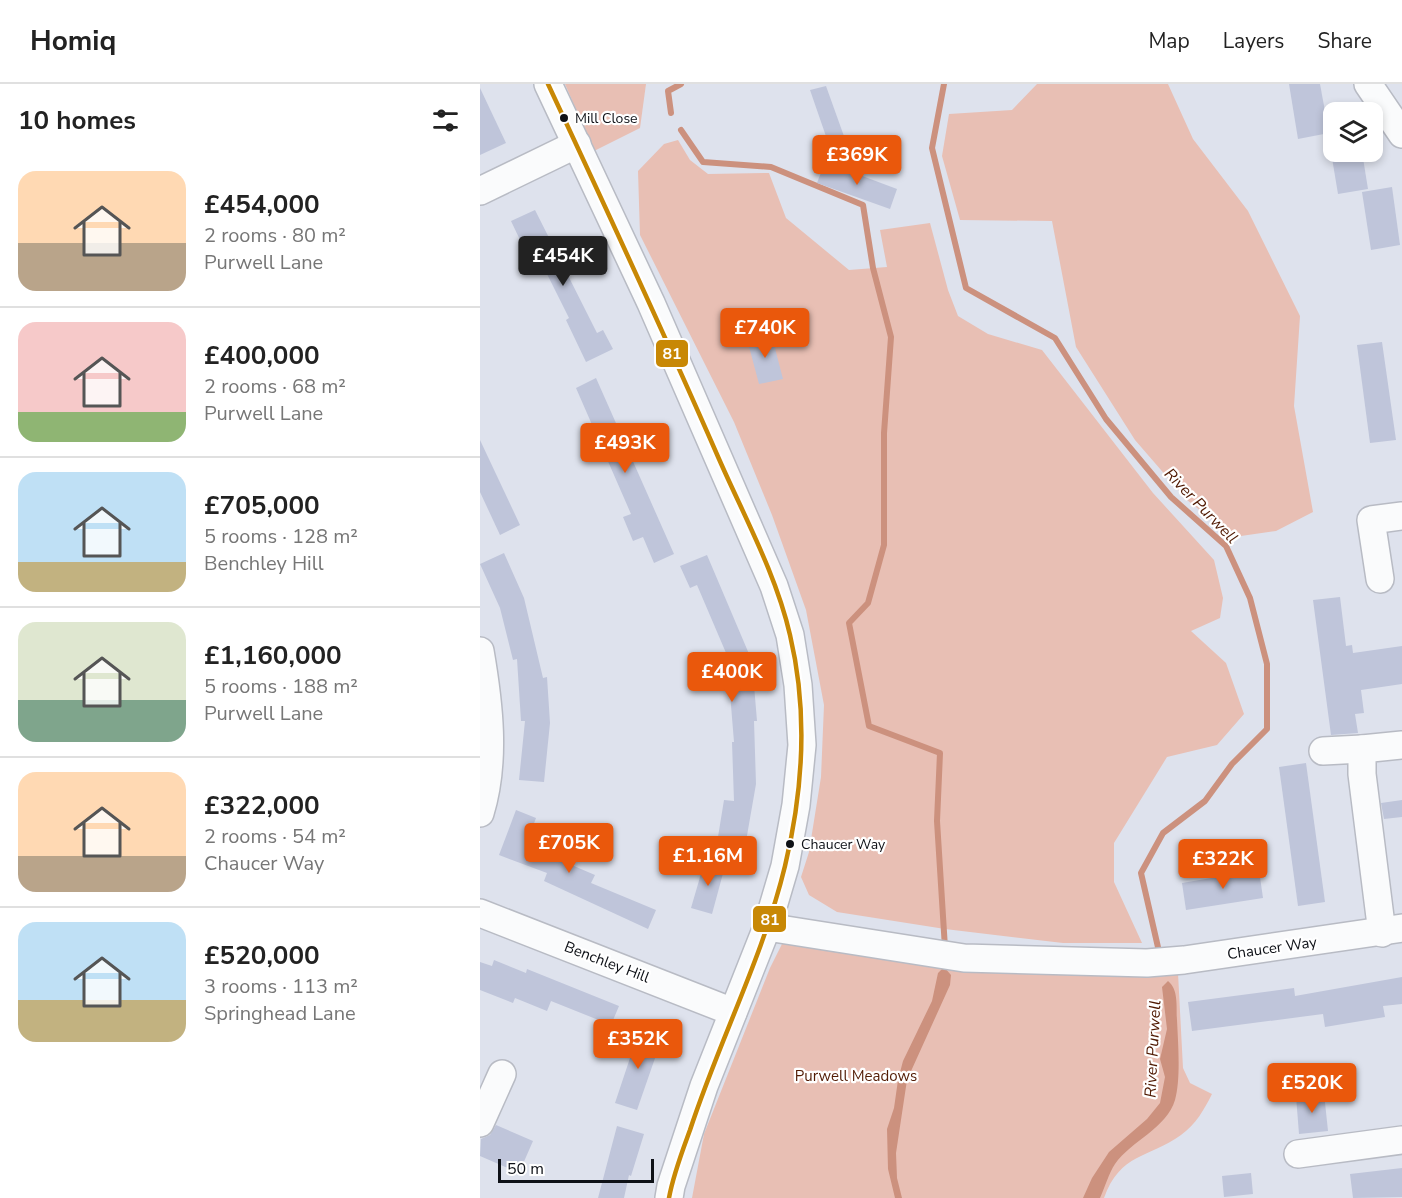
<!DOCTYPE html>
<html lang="en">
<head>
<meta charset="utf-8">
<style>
  :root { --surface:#fff; --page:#f6f6f6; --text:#222; --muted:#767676; --line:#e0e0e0; --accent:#ea580c }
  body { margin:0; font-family:"Nunito Sans",sans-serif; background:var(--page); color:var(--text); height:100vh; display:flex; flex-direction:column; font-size:22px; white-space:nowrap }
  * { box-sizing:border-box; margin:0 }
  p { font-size:20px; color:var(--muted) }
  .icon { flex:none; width:33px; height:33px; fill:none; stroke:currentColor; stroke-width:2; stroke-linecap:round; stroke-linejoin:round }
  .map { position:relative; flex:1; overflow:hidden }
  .panel { display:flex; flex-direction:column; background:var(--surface); width:480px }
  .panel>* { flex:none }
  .controls { position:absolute; left:843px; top:18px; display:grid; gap:12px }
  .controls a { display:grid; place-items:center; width:60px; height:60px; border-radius:12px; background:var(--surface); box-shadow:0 3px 9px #0003; font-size:30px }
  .scale { position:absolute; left:18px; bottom:15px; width:156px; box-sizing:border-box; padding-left:6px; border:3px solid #0e1117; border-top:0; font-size:16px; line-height:21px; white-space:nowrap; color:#0e1117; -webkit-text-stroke:4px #fff; paint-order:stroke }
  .price { position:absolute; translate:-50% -51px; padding:0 14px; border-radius:6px; background:var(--accent); color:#fff; font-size:20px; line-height:39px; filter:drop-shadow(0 2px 3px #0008) }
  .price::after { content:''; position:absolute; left:50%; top:36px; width:18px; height:14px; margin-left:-9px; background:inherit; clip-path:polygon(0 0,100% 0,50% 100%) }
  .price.selected { background:#222; color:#fff }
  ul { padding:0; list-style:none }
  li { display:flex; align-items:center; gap:18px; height:150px; padding:0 18px }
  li+li { border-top:2px solid var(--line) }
  li span { display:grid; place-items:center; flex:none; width:168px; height:120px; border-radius:18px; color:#555 }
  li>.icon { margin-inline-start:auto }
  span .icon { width:72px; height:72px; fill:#fffc; stroke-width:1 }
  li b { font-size:26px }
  h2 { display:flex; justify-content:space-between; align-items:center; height:72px; padding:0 18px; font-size:26px }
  header { display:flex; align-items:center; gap:36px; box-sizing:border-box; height:84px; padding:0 30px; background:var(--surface); border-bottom:2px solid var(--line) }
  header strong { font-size:28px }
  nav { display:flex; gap:33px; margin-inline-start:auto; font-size:21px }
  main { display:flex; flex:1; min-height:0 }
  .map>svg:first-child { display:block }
  .green { fill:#e8bfb4 }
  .water { fill:#cc917e }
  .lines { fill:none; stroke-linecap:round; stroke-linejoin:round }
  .stream { stroke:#cc917e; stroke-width:6 }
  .building { fill:#bfc5da }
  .minor-casing { stroke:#b8bbc4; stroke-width:30 }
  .minor { stroke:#fafbfc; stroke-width:27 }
  .bus-1-casing { stroke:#fff; stroke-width:9 }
  .bus-1 { stroke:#c88805; stroke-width:4.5 }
  .bus-dot { fill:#0e1117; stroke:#fff; stroke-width:2 }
  .labels { text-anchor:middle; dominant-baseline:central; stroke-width:4.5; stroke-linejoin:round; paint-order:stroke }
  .bus-label { font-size:14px; fill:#0e1117; stroke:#fff; text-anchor:start }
  .street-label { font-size:15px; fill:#0e1117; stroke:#fff }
  .park-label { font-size:15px; fill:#521b04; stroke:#fff }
  .water-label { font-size:16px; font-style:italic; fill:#4f1801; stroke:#fff }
  .line-badge { stroke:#fff; stroke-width:2 }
  .badge-label { font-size:16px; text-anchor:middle; font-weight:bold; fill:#fff }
</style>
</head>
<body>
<header>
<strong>Homiq</strong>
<nav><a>Map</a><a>Layers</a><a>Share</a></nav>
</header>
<main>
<section class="panel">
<h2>10 homes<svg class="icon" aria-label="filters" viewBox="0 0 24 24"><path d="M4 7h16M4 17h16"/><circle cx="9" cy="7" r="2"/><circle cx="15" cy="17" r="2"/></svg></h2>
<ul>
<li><span style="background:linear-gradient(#ffd9b3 60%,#b9a48a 0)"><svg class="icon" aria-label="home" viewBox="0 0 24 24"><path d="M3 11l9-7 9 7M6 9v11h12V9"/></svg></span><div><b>£454,000</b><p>2 rooms · 80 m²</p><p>Purwell Lane</p></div></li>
<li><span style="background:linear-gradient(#f6c9c9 75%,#8fb573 0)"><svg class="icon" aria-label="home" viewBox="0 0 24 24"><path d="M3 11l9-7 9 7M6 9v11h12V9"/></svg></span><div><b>£400,000</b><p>2 rooms · 68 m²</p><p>Purwell Lane</p></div></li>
<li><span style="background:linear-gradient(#bfe0f5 75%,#c2b280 0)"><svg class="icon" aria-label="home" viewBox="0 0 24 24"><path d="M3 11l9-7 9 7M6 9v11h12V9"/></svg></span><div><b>£705,000</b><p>5 rooms · 128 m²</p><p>Benchley Hill</p></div></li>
<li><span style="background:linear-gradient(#dfe7d0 65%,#7fa58c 0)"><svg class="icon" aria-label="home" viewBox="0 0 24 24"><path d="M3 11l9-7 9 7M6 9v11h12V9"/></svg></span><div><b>£1,160,000</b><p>5 rooms · 188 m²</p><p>Purwell Lane</p></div></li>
<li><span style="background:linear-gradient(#ffd9b3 70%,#b9a48a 0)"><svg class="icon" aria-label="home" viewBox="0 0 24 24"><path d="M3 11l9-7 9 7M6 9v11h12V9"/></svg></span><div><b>£322,000</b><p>2 rooms · 54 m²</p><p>Chaucer Way</p></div></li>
<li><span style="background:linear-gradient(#bfe0f5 65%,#c2b280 0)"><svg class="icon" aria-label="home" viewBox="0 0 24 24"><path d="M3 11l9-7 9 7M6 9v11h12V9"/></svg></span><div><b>£520,000</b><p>3 rooms · 113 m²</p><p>Springhead Lane</p></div></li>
</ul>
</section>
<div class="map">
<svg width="922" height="1114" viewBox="0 0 922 1114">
  <rect width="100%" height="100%" fill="#dee2ed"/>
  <g class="green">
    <polygon points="85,0 166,0 160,44 114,67"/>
    <polygon points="557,0 688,0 713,55 768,127 820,232 814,322 833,428 796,447 754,453 707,416 655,356 596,263 572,137 480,136 462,72 469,30 532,26"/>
    <polygon points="198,56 210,76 228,90 289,89 306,134 369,186 407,183 400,146 450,139 468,206 478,232 508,250 562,266 673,409 734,476 743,514 740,534 711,547 746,579 764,630 737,661 687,673 634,759 634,798 662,859 583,859 465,845 357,828 329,811 321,793 329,768 341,693 344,621 326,526 292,431 254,338 160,151 158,87 184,60"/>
    <path d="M 320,856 C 349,862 377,871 405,875 C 504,890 598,891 698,889 L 703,984 L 710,999 L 732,1010 C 724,1026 716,1040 701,1051 C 669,1074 640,1069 624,1114 L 212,1114 L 224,1050 L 290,884 L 302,860 Z"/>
  </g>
  <g class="water">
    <polygon points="464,883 471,891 470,901 427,996 416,1069 417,1094 422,1114 415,1114 408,1085 407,1045 414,1024 418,996 423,977 452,917 458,889"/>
    <path d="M 688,897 C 699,906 696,923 697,936 C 698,958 701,995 695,1016 C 687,1044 651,1057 635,1080 C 629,1089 625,1103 620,1114 L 603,1114 L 612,1094 L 629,1068 L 667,1035 L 680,1019 L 685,993 L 680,975 L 687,945 L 682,903 Z"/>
  </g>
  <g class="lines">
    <g class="stream">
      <polyline points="464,0 452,64 486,204 575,254 626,335 691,413 746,462 770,514 787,580 787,645 752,680 725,717 683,749 661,789 680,872"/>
      <polyline points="191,29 188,7 201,0"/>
      <polyline points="201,46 223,78 291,83 383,121 393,184 411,253 404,349 404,461 388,519 369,539 389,642 460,669 457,737 465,864"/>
    </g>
  </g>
  <g class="building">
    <polygon points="809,0 840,0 849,49 818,55"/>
    <polygon points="346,2 365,55 349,61 330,6"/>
    <polygon points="0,4 26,59 0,71"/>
    <polygon points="851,68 882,68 888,105 858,110"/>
    <polygon points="345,78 417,105 410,125 337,99"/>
    <polygon points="912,103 920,161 891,166 882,108"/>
    <polygon points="55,126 117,249 123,246 133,265 106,278 86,236 89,234 49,154 41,158 31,137"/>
    <polygon points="291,249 303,295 279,300 267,255"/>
    <polygon points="902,258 916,356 890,359 877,261"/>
    <polygon points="116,294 194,470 174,479 163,453 153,457 143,433 151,430 96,304"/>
    <polygon points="0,356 40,441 20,451 0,408"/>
    <polygon points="24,469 44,514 63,594 67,593 70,639 64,698 39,696 45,637 41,637 37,575 33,576 20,524 0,480"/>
    <polygon points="227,471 272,577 277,637 274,637 276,700 265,763 237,759 244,716 254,717 252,658 254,658 249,597 258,597 217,501 210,504 200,482"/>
    <polygon points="860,513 866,562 872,561 873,569 922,562 922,600 881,606 884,629 875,630 878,649 851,651 833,516"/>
    <polygon points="826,679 845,818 818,822 799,683"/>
    <polygon points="922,716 922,733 904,735 901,719"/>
    <polygon points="36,726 56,734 47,758 56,761 54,765 115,791 111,799 176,826 168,845 64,797 67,789 19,771"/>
    <polygon points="225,776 245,782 232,830 211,824"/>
    <polygon points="779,786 783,814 706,826 702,799"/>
    <polygon points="14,876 46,889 47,885 139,922 131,941 71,917 67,927 35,914 33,919 0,906 0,878 12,882"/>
    <polygon points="922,893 922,920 903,922 905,933 845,943 843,930 712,947 708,918 814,904 815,912"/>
    <polygon points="159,947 182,954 157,1026 135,1019"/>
    <polygon points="844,1009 848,1047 819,1050 816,1012"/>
    <polygon points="16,1041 53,1057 39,1089 0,1072 1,1055 10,1051"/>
    <polygon points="137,1042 164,1050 151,1092 149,1091 144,1114 118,1114"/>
    <polygon points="922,1084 922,1113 873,1114 870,1090"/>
    <polygon points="771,1089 773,1110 744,1113 742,1092"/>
  </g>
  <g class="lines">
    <defs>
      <g id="minor">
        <polyline points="68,0 171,219 294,502 310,551 318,601 322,661 316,721 305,782 287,843 224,1002 191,1102 189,1114"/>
        <polyline points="888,0 922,50"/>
        <polyline points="0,107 97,60"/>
        <polyline points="900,495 891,436 922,432"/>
        <path d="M 0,567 C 9,619 16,677 0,729"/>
        <polyline points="843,667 882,665"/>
        <polyline points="0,829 253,928"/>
        <polyline points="287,843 484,874 667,879 704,876 922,844"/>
        <polyline points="902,849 882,690 882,665 922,661"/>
        <polyline points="0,1039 22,990"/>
        <polyline points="818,1070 922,1056"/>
      </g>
    </defs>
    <use href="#minor" class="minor-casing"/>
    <use href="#minor" class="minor"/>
    <defs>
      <path id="bus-1" d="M 68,0 C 126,124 184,249 239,375 C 264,432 296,490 310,551 C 328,627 323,707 305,782 C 283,873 239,957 210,1046 C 202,1068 193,1091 189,1114"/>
    </defs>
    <use href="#bus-1" class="bus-1-casing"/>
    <use href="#bus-1" class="bus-1"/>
  </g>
  <g class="bus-dot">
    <circle cx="84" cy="34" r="5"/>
    <circle cx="310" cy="760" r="5"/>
  </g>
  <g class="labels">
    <g class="bus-label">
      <text x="95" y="34">Mill Close</text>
      <text x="321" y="760">Chaucer Way</text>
    </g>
    <g class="street-label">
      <text transform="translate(792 864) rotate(-8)">Chaucer Way</text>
      <text transform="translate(127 878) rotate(21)">Benchley Hill</text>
    </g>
    <g class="park-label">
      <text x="376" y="992">Purwell Meadows</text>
    </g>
    <g class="water-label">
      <text transform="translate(721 422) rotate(46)">River Purwell</text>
      <text transform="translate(673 965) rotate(-87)">River Purwell</text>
    </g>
  </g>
  <g class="line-badge">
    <rect x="175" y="255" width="34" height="29" rx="6" fill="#c88805"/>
    <rect x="272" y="821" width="35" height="28" rx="6" fill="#c88805"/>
  </g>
  <g class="badge-label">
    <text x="192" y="275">81</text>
    <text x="290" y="841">81</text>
  </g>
</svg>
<div class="controls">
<a><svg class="icon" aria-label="layers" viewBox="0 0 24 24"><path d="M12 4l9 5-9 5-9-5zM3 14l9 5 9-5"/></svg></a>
</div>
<div class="scale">50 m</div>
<b class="price" style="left:377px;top:102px">£369K</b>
<b class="price selected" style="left:83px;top:203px">£454K</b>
<b class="price" style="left:285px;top:275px">£740K</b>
<b class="price" style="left:145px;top:390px">£493K</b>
<b class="price" style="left:252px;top:619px">£400K</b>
<b class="price" style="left:89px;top:790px">£705K</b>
<b class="price" style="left:228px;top:803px">£1.16M</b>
<b class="price" style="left:743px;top:806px">£322K</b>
<b class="price" style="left:158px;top:986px">£352K</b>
<b class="price" style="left:832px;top:1030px">£520K</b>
</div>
</main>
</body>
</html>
